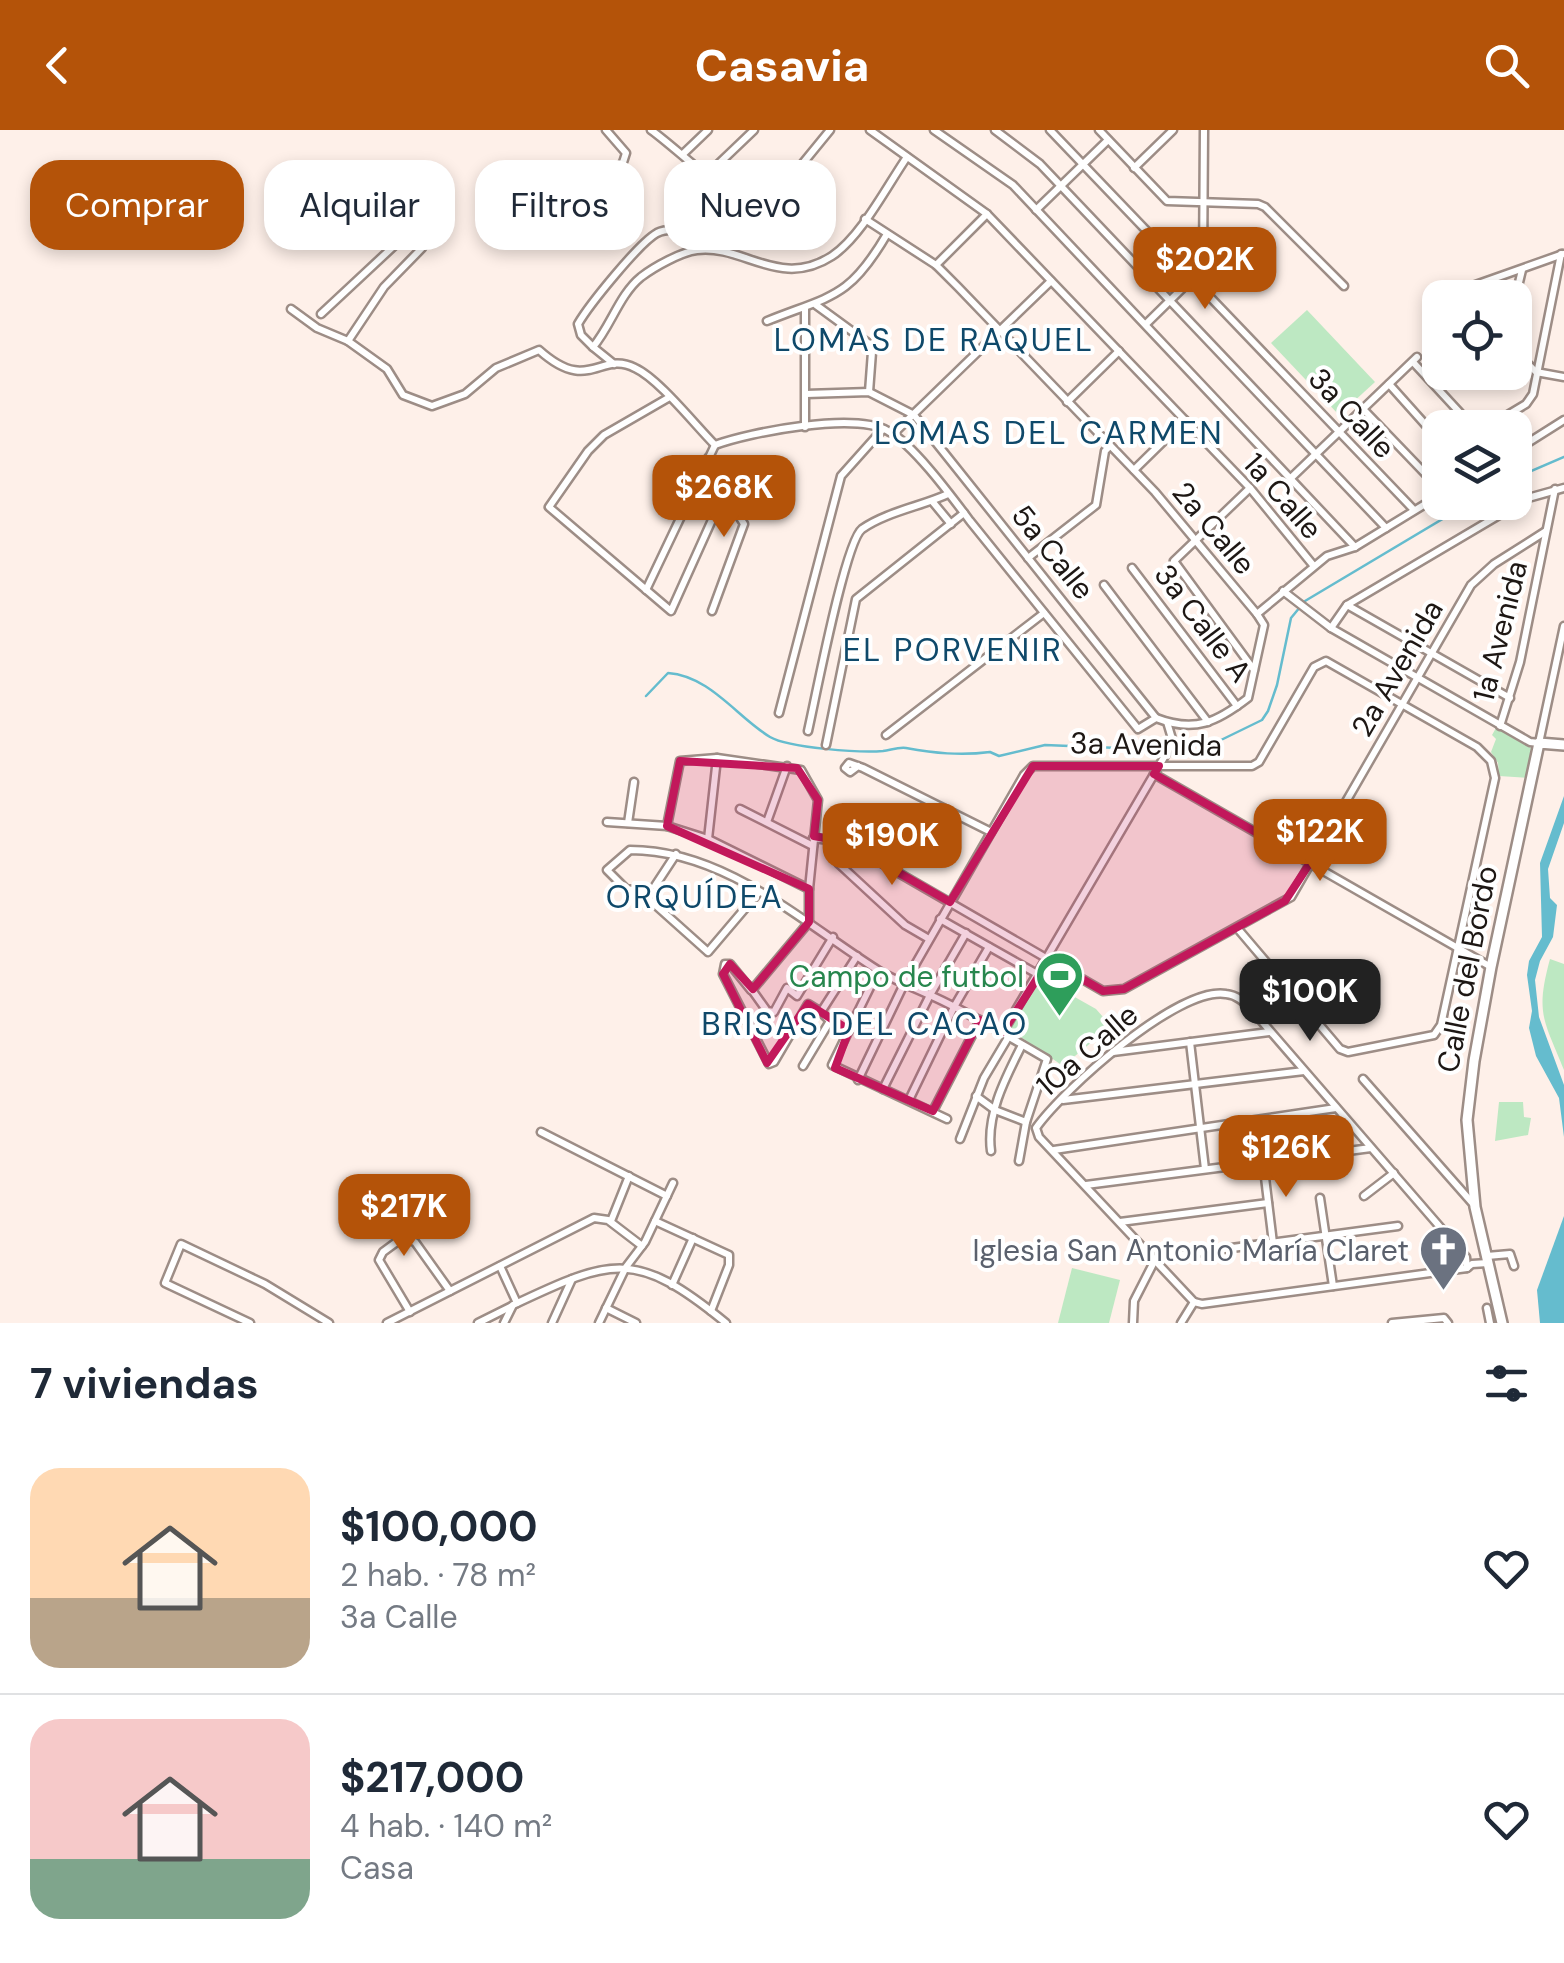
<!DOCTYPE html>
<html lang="es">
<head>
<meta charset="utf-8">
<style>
  :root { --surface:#fff; --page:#f6f6f7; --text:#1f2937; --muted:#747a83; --line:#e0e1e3; --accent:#b45309 }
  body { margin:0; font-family:"DM Sans",sans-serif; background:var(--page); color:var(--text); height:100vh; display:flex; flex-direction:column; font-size:38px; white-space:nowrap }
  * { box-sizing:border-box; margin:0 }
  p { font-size:32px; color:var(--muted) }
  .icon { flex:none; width:55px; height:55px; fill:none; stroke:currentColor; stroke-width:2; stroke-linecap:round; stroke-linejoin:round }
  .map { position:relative; height:1193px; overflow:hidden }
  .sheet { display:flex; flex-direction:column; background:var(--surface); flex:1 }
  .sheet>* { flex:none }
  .guide { position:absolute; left:30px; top:30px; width:1000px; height:90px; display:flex; gap:20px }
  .controls { position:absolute; left:1422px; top:150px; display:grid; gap:20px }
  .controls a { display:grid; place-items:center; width:110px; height:110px; border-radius:20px; background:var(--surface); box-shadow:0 5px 15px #0003; font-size:50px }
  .price { position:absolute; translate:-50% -85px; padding:0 22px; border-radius:20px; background:var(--accent); color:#fff; font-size:32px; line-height:65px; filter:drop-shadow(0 2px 5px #0008) }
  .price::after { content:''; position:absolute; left:50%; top:60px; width:30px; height:22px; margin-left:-15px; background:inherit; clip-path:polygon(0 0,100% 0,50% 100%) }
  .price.selected { background:#222; color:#fff }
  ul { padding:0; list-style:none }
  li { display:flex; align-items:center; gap:30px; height:250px; padding:0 30px }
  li+li { border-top:2px solid var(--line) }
  li span { display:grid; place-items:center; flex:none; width:280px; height:200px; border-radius:30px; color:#555 }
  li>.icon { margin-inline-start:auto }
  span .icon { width:120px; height:120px; fill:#fffc; stroke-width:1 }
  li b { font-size:42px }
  h2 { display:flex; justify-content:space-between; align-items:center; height:120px; padding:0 30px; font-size:42px }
  .chip { padding:0 35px; border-radius:30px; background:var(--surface); box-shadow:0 5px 15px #0003; font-size:35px; line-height:90px }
  .chip.selected { background:var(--accent); color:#fff }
  header { display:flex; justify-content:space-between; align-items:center; height:130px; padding:0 30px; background:var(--accent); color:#fff; font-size:45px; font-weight:800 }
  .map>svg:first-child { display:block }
  .green { fill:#bde8c2 }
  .water { fill:#65bcce }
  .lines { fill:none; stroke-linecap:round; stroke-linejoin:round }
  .stream { stroke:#65bcce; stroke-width:2.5 }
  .street-casing { stroke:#9d8d86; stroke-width:11 }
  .secondary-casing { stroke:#9d8d86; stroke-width:14 }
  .street { stroke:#fff; stroke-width:6 }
  .secondary { stroke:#fff; stroke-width:9 }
  .marked { fill:#c2185b; fill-opacity:0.2; stroke:#c2185b; stroke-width:8; stroke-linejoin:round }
  .labels { text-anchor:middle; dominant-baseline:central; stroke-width:8; stroke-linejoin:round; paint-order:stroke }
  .street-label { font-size:30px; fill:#1d1714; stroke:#fff }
  .leisure-label { font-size:30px; fill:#27864d; stroke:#fff; text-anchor:end }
  .worship-label { font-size:30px; fill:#5b616d; stroke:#fff; text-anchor:end }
  .neighbourhood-label { font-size:32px; letter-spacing:2.5px; fill:#0f496a; stroke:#fff }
</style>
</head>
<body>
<header><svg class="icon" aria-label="back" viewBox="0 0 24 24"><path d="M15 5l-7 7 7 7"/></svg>Casavia<svg class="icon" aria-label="search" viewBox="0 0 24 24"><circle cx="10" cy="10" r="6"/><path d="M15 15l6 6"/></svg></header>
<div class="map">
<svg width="1564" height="1193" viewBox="0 0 1564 1193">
  <rect width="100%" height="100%" fill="#fef0e9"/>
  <g class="green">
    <polygon points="1307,180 1375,252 1339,285 1271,213"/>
    <polygon points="1496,598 1531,618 1528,648 1499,646 1498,633 1491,622 1496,609 1492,605"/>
    <path d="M 1550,829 L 1564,834 L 1564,940 C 1544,890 1535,884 1550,829 Z"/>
    <polygon points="1041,848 1096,879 1111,896 1063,936 1009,899"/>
    <polygon points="1499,972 1523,972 1524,987 1531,988 1528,1005 1495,1011"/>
    <polygon points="1072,1138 1120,1150 1109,1193 1058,1193"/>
  </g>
  <g class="water">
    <polygon points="1564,666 1564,693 1548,739 1550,768 1557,775 1553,807 1540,831 1535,850 1539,887 1564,955 1564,1007 1559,968 1536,926 1529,898 1532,881 1527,845 1529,831 1542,807 1540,733"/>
    <polygon points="1564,1086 1564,1193 1540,1193 1537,1160"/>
  </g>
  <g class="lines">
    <g class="stream">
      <polyline points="1515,348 1564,327"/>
      <path d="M 646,566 L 668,543 C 710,546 737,587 770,607 C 789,618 861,623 883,621 C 891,620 898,617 906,618 C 934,623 960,626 990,622 L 999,626 L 1045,615 L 1143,619 L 1173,612 L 1221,610 L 1262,590 L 1268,581 L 1277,555 L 1291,488 L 1305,471 L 1471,372"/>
    </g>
    <defs>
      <g id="street">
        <path d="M 651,0 C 675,17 723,64 748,72 C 756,74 765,72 772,71 L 830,0"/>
        <polyline points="870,0 987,84 1250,358 1313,435"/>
        <polyline points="934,0 1013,55 1355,417"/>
        <polyline points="995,0 1040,34 1386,398"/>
        <polyline points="1050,0 1414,380"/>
        <polyline points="1099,0 1167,71 1258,74 1265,77 1344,156"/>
        <polyline points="683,24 708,0"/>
        <polyline points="1134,38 1173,0"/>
        <polyline points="708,44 754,0"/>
        <path d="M 408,57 L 429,79 L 427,86 L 411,100 L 423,115 L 422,118 L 384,157 L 348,211 L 387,239 L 403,265 L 432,276 L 465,264 L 496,238 L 539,220 C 589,265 600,220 635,238 C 659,249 695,295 715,315"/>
        <polyline points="1036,80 1108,10"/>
        <path d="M 551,102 C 559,94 567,85 576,78 C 598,60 618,54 626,23 L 606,0"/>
        <polyline points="936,135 987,84"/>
        <polyline points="1515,169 1522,140"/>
        <polyline points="816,175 868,213 872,222 869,262"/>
        <polyline points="291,179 317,198 348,211"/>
        <polyline points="321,184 411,100"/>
        <polyline points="1440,186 1430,174 1433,170 1563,124"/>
        <path d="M 767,191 C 832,165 849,169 887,104"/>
        <polyline points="1146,194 1203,138 1204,0"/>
        <path d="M 593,217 L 581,205 L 578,194 C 589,175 639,113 657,103 C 665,99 672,100 680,99 C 700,95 720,77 732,62"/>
        <polyline points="1515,221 1536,242 1564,247"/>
        <polyline points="1413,232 1474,298"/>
        <path d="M 614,234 L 593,217 C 611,196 619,165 641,147 C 654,137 681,122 697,120 C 743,114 780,160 832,126 C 861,107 887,56 907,27"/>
        <polyline points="1495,242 1507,250 1530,238"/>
        <polyline points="1389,254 1440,311"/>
        <polyline points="806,264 869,262 914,285 1156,588"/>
        <polyline points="668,268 604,305 588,321 549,377 671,481 716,381 717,371 708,328"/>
        <polyline points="1067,272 1119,221"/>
        <polyline points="1363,279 1440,359"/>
        <polyline points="805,297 805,178"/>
        <polyline points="1486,298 1526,274 1533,264 1561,124"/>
        <polyline points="893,304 1051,151"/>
        <path d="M 715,315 C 751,302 854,282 888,301 C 913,314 952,367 970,391 C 1026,460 1082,530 1138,599 L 1156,588 C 1195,603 1217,592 1248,568 L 1264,495 L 1257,484 L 1155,362 L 958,157 L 936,135 L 865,89"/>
        <polyline points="1515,321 1564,290"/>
        <polyline points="1134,340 1185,290"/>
        <polyline points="1292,347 1417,227"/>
        <polyline points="1250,358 1174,431 1254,540"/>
        <polyline points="932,371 951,394"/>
        <polyline points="1028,428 1096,375 1105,321 1110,316"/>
        <polyline points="1132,438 1237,576"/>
        <polyline points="1104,455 1208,592"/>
        <polyline points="646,460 715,315"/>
        <polyline points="1283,461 1331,498 1530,612 1539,613 1564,496"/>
        <polyline points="1347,475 1510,568"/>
        <polyline points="712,481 744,394 739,386 717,377"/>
        <polyline points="1257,484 1327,426 1355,417 1440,365"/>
        <polyline points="1331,498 1347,475 1528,368 1564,358"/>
        <polyline points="779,583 841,346 883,299"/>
        <polyline points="1500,596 1520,532 1555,359"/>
        <path d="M 808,601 C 815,571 845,412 862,399 C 886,382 922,376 948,364"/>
        <polyline points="886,605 1044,483"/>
        <polyline points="826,615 856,469 964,383"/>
        <polyline points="858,636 850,642 845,638 849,633 863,638 991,702"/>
        <polyline points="1154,644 1491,837"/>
        <polyline points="740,679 813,716"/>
        <polyline points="607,692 667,696 708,709 809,759"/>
        <polyline points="767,692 787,636"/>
        <polyline points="628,693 634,652"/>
        <polyline points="667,696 680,631 717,628 801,640 818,670 809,759 809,792 752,860 767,881 774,882 787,858 797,866 833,807"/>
        <polyline points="813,708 845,712 1103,861 1124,859 1291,767 1471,455 1494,434 1546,401"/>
        <polyline points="708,709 717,628"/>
        <polyline points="838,733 905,795 929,809"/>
        <polyline points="655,756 676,724"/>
        <path d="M 759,762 L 708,822 L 651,771 L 639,761 L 626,759 L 607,740 L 630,720 C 724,720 801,791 876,839 C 893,850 913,857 932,866 C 972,884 1009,907 1047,929 L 1026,992 L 1019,1031"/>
        <polyline points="940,789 1039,845"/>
        <polyline points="878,841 832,935 947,989"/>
        <polyline points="751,860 730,834 725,834 723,844 769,934 774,932 808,874 821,882"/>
        <polyline points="1003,902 1173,612 1167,592"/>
        <polyline points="1190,912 1205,1039"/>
        <polyline points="1113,922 1269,902"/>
        <polyline points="803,936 830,891 821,882 857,826"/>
        <polyline points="1363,949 1475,1076"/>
        <polyline points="858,950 904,854 1024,645 1033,636 1252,636 1259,632 1314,537 1326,531 1477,617 1491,631 1495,648 1441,895 1434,905 1348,922 1340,919 1238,799"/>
        <polyline points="883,959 930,865 966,803"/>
        <polyline points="976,966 995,980 1026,992"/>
        <polyline points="909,970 954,877 989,817"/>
        <polyline points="1063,970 1304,941"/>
        <polyline points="933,981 980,890"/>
        <polyline points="541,1002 667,1066"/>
        <polyline points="960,1009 984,948 1009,906"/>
        <polyline points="1054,1020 1336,978"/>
        <path d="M 991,1021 C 986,984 1006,947 1022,915"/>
        <polyline points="1263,1031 1273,1113"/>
        <polyline points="1086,1055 1371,1018"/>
        <polyline points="1364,1066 1394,1043"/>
        <polyline points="1320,1068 1333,1156"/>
        <polyline points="611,1091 629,1046"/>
        <polyline points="655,1091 729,1125 729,1135 711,1181"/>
        <polyline points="1120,1092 1268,1073"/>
        <polyline points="1487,1126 1510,1124 1514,1136"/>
        <polyline points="500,1136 517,1173"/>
        <polyline points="672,1155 693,1108"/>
        <path d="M 1194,1172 L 1039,1007 L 1036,998 C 1063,960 1178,856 1226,864 C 1237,865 1244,872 1252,880 L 1466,1127 L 1467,1138"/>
        <polyline points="1194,1172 1202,1174 1467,1138 1472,1134 1488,1133"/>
        <polyline points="606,1178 636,1193"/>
        <polyline points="1487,1178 1490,1193"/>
        <polyline points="410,1182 379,1130 383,1122 402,1108 415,1112 450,1161"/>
        <polyline points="250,1193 165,1153 181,1114 265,1154 329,1193"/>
        <polyline points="387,1193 594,1088 608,1090 642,1116"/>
        <polyline points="478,1193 512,1176"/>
        <path d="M 504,1193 L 513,1175 C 612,1128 636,1119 726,1193"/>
        <polyline points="552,1193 572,1149"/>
        <polyline points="599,1193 626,1137 645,1112 673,1053"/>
        <polyline points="1133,1193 1134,1171 1156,1128 1398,1096"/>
        <polyline points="1181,1193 1194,1172"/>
        <polyline points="1392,1193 1444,1188 1448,1193"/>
      </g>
      <polyline id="secondary" points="1502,1193 1475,1077 1467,990 1474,931 1491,837 1539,613 1564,615"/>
    </defs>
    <use href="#street" class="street-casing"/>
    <use href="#secondary" class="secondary-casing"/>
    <use href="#street" class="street"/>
    <use href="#secondary" class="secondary"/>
  </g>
  <path class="marked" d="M 680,631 L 797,638 L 818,670 L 814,706 L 845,712 L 950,772 L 1033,636 L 1159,636 L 1154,644 L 1310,733 L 1285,771 L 1124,859 L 1103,861 L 1049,830 L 1003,902 L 980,890 L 933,981 L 835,938 L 849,900 L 808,874 L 767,933 L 723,844 L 730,834 L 753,859 L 809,792 L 809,759 L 667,696 Z"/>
  <defs>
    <symbol id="stadium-pin" viewBox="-11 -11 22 30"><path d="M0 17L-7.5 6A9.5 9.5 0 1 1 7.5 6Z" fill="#2e9e5b" stroke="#fff"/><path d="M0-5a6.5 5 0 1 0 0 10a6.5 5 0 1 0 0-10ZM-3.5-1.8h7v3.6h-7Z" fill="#fff"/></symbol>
    <symbol id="church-pin" viewBox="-11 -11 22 30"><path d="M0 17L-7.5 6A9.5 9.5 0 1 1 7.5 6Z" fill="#6b7280" stroke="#fff"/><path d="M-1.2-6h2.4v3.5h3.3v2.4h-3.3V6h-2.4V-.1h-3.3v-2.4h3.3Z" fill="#fff"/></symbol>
  </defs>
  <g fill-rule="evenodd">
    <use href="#stadium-pin" x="1032" y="818" width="55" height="75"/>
    <use href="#church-pin" x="1416" y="1092" width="55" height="75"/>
  </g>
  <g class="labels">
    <g class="street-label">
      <text transform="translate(1352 283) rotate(47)">3a Calle</text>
      <text transform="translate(1283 366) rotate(49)">1a Calle</text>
      <text transform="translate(1214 398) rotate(50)">2a Calle</text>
      <text transform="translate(1053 422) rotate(51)">5a Calle</text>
      <text transform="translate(1203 493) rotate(53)">3a Calle A</text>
      <text transform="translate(1500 501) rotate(-76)">1a Avenida</text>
      <text transform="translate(1397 538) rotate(-60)">2a Avenida</text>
      <text transform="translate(1146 614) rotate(1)">3a Avenida</text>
      <text transform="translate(1467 839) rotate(-79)">Calle del Bordo</text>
      <text transform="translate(1087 920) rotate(-41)">10a Calle</text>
    </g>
    <g class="leisure-label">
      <text x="1024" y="846">Campo de futbol</text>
    </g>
    <g class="worship-label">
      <text x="1409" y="1120">Iglesia San Antonio María Claret</text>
    </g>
    <g class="neighbourhood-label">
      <text x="934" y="210">LOMAS DE RAQUEL</text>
      <text x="1049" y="303">LOMAS DEL CARMEN</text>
      <text x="953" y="520">EL PORVENIR</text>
      <text x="695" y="767">ORQUÍDEA</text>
      <text x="865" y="894">BRISAS DEL CACAO</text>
    </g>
  </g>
</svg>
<div class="controls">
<a><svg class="icon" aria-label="locate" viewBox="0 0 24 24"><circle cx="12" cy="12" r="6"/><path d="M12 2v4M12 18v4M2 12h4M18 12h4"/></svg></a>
<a><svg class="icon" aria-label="layers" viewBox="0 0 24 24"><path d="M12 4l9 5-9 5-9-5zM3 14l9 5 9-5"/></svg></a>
</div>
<b class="price" style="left:1205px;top:182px">$202K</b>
<b class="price" style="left:724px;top:410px">$268K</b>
<b class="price" style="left:1320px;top:754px">$122K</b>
<b class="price" style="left:892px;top:758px">$190K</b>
<b class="price selected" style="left:1310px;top:914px">$100K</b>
<b class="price" style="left:1286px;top:1070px">$126K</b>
<b class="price" style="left:404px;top:1129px">$217K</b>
<div class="guide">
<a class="chip selected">Comprar</a>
<a class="chip">Alquilar</a>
<a class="chip">Filtros</a>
<a class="chip">Nuevo</a>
</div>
</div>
<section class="sheet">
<h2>7 viviendas<svg class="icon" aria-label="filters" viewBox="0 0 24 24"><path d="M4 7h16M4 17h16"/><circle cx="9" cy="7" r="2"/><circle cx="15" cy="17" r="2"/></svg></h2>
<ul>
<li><span style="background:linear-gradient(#ffd9b3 65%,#b9a48a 0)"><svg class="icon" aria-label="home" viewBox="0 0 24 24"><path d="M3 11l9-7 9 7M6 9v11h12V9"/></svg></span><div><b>$100,000</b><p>2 hab. · 78 m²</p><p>3a Calle</p></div><svg class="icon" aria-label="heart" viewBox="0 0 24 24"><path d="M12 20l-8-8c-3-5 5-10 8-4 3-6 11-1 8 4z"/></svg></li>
<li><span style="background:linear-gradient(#f6c9c9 70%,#7fa58c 0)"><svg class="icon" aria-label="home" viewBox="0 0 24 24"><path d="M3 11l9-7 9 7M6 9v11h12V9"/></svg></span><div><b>$217,000</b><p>4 hab. · 140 m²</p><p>Casa</p></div><svg class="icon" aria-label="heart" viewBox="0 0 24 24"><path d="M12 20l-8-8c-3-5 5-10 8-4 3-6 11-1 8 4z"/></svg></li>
</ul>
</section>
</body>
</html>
